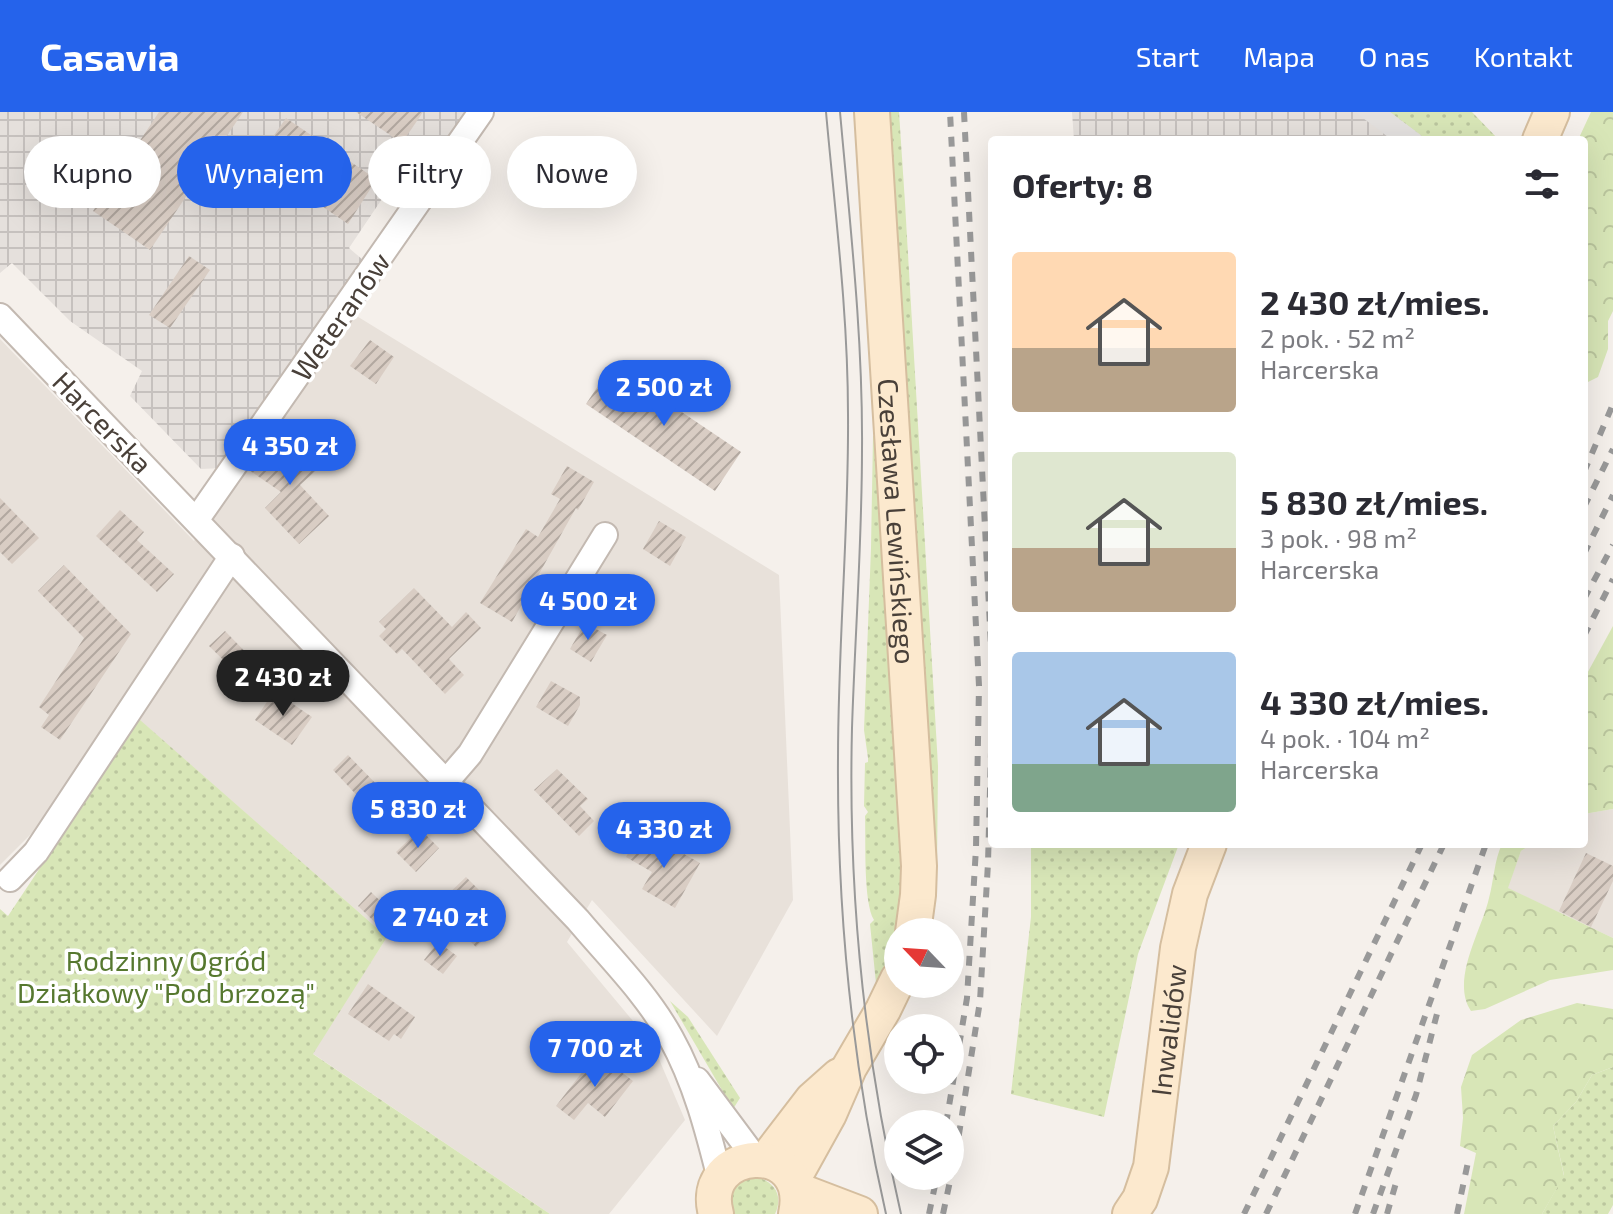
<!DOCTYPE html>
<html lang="pl">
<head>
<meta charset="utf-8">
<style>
  :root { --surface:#fff; --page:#f7f7f7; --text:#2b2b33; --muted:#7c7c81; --accent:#2563eb }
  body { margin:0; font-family:"Exo 2",sans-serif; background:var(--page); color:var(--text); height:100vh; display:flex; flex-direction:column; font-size:30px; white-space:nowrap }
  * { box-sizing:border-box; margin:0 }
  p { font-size:26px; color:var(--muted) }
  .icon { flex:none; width:44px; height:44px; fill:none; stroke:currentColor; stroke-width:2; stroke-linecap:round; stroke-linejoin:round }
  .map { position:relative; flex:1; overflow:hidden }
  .sheet { position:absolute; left:988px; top:24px; width:600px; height:712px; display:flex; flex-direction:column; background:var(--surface); border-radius:8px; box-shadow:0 8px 32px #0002 }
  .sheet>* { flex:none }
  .guide { position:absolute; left:24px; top:24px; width:760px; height:72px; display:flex; gap:16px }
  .needle { width:52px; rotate:295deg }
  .tools { position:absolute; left:884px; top:806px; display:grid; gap:16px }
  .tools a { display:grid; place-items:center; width:80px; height:80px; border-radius:50%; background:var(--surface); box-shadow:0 8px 32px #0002; font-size:40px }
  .price { position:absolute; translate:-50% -68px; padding:0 18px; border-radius:28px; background:var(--accent); color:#fff; font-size:26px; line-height:52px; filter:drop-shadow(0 2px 4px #0008) }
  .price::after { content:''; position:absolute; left:50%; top:48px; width:24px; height:18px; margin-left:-12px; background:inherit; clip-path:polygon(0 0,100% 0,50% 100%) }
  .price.on { background:#222; color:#fff }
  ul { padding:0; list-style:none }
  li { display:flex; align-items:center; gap:24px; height:200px; padding:0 24px }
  li span { display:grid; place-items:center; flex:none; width:224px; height:160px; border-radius:8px; color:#555 }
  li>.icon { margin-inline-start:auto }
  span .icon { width:96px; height:96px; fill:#fffc; stroke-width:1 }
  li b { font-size:34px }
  h2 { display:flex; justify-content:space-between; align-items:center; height:96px; padding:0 24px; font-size:34px }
  .tag { padding:0 28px; border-radius:36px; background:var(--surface); box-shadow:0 8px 32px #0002; font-size:28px; line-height:72px }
  .tag.on { background:var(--accent); color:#fff }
  header { display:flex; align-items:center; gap:48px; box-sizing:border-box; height:112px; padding:0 40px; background:var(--accent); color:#fff }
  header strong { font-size:38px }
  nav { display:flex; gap:44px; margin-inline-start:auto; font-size:28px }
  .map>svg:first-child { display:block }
  .residential { fill:#e8e1da }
  .industrial { fill:url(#industrial-grid) }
  .grass { fill:url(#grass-dots) }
  .forest { fill:url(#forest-crowns) }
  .parking { fill:#e4e1df }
  .building { fill:url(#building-hatch) }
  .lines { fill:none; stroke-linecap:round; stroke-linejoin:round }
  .street-casing { stroke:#c3b9b1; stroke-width:28 }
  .secondary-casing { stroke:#d5be9f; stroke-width:38 }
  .street { stroke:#fff; stroke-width:24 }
  .secondary { stroke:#fce9ce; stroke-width:34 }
  .tram { stroke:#999; stroke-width:2 }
  .rail { stroke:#999; stroke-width:6; stroke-dasharray:10 10; stroke-linecap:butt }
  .labels { text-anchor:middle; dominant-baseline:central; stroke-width:7; stroke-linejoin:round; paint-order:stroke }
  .street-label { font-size:28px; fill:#494039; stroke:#fff }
  .park-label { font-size:28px; fill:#56782f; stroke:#fff }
</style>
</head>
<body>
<header>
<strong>Casavia</strong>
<nav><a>Start</a><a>Mapa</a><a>O nas</a><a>Kontakt</a></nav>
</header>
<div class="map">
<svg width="1613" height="1102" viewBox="0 0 1613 1102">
  <defs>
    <pattern id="industrial-grid" width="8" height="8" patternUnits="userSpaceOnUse" patternTransform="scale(2)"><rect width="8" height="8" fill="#e5e0dc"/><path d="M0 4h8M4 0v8" fill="none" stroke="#c6c1be"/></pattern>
    <pattern id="grass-dots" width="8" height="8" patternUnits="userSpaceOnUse" patternTransform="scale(2)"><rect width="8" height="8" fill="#d8e6b7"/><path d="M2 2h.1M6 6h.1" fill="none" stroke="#bbc69e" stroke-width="1.8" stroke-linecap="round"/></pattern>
    <pattern id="forest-crowns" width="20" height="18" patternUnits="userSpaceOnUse" patternTransform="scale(2)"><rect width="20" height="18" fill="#d8e6b7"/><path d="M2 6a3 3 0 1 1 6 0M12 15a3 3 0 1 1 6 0" fill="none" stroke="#bbc69e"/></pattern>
    <pattern id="building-hatch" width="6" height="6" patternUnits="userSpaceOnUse" patternTransform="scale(2)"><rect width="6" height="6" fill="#d9cdc4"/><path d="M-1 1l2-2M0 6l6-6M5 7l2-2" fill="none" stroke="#b2a8a0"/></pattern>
  </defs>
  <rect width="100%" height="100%" fill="#f5f0eb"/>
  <g class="residential">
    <polygon points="355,203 779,463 793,788 717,924 592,788 567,830 653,933 685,1008 609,1102 550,1102 312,941 387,825 126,596 62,691 0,753 0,227 194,429"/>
    <polygon points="1613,697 1613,826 1507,776 1521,739 1532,732 1584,732 1584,702"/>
  </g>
  <g class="industrial">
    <polygon points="0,0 468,0 412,81 394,69 349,136 363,148 224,356 201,357 130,284 142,259 70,209 12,151 0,161"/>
    <polygon points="1072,0 1406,0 1442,28 1074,28"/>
  </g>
  <g class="grass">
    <polygon points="887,0 899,0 905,91 938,654 937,755 933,755"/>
    <polygon points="1390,0 1472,0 1499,28 1427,28"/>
    <path d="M 881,323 L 900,655 L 903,797 L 893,843 L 877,881 L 870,812 L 874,808 C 863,790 866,729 865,704 L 868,700 L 864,694 L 865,651 L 868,650 L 868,646 L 864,618 L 871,436 L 873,324 Z"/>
    <polygon points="139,607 387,825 313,942 550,1102 0,1102 0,797 8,804"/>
    <polygon points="1031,732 1179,732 1138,842 1104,1005 1011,982 1031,805"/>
    <polygon points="670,889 688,905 740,986 733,997"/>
    <polygon points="1613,955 1613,1093 1608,1102 1542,1102 1564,1063 1553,1014 1576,990 1592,963"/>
    <path d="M 750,1063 C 771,1067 785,1080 775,1102 L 732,1102 L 731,1077 Z"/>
  </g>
  <g class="forest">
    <polygon points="1591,0 1613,0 1613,199 1608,209 1608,237 1598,265 1584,272 1584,28 1578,28"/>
    <polygon points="1613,514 1613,697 1584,702 1584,567"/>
    <path d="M 1502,732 L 1532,732 L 1521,739 L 1508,776 L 1613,826 L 1613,858 L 1550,868 L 1485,897 L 1471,899 C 1450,868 1482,818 1489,786 C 1494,768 1494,749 1502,732 Z"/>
    <polygon points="1577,891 1613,897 1613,955 1592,963 1576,990 1553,1014 1564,1064 1542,1102 1464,1102 1476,1041 1460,1034 1463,1006 1461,975 1472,943 1521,908"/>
  </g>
  <polygon class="parking" points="1355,0 1390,0 1427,28 1392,28"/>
  <g class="building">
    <polygon points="159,0 243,0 150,138 93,99"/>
    <polygon points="356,0 423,0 402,31"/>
    <polygon points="286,6 370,63 393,26 410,36 386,74 376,68 348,112 256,49"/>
    <polygon points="189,144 210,158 170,216 149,203"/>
    <polygon points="370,228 394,245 376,272 350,254"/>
    <polygon points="612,253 741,340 715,379 586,292"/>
    <polygon points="288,322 319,356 300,373 329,404 299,432 265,396 281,380 249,358 268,331 274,334"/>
    <polygon points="567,354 594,370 578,398 576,396 512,510 480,491 526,417 538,425 560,387 551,382"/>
    <polygon points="0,386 39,426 12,452 0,440"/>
    <polygon points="120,398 144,420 137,428 174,462 157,480 96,424"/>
    <polygon points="659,409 686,425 670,454 643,437"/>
    <polygon points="64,453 131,522 60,628 41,615 49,603 39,595 84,526 38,479"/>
    <polygon points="622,472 644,485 628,512 606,499"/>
    <polygon points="414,476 452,515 466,500 481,516 449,547 464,563 445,582 402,537 397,542 379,524 386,517 379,510"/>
    <polygon points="585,511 607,523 591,550 570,537"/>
    <polygon points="225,519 264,559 249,573 209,534"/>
    <polygon points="551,569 580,585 580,593 568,614 536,595"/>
    <polygon points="274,579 312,605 292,633 255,608"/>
    <polygon points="348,643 383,679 367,694 333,658"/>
    <polygon points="557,657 588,687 580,694 594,709 579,724 534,678"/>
    <polygon points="420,717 439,736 416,760 396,740"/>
    <polygon points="639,724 665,739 668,733 700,751 675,796 642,777 652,760 626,745"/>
    <polygon points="1586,741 1613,754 1613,769 1591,815 1559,799"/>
    <polygon points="466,765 506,805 476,835 462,821 471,812 445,785"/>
    <polygon points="371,780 398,806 385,820 358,794"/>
    <polygon points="438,830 457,844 443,862 424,848"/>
    <polygon points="368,872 415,905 401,927 394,922 389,929 348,902"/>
    <polygon points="597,941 633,969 605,1005 588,991 574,1008 556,994"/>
  </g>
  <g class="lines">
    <defs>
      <g id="street">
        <path d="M 0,204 L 578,808 C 610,846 647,882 671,926 C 695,969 708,1019 720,1067"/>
        <polyline points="197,407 481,0"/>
        <polyline points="445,671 470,642 605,423"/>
        <polyline points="10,767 36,740 232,444"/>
        <polyline points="697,968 756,1047"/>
      </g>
      <g id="secondary">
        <path id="s1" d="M 872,0 L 919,754 L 918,783 L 913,820"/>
        <polyline points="1540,28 1552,0"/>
        <polyline points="766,1048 812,988 839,964"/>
        <polyline points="793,1067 829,1002 849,956 883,898 898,867"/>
        <polyline points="797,1078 860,1102"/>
        <path d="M 716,1102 C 697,1034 812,1026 796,1102"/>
        <path id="s2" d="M 1130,1102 L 1140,1087 L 1151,1055 L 1178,836 L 1190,782 L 1209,732"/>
      </g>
    </defs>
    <use href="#street" class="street-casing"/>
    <use href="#secondary" class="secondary-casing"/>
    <use href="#street" class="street"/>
    <use href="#secondary" class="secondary"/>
    <g class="tram">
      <path d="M 826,0 C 835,100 848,201 848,302 C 849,416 838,531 838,646 C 837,799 852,953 886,1102"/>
      <path d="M 840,0 C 850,112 863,225 862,338 C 862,431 855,523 852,616 C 848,778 864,943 901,1102"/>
    </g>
    <g class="rail">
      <polyline points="964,0 992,554"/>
      <polyline points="1584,360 1613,292"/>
      <polyline points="1584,395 1613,337"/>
      <polyline points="1584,442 1613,383"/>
      <polyline points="1584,487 1613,433"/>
      <polyline points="1584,524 1613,467"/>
      <polyline points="946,1012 967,886 976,736 979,574 950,0"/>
      <polyline points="929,1102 937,1064"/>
      <polyline points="943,1102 956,1041 980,889 988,751 992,604"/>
      <polyline points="1244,1102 1422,732"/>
      <polyline points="1266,1102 1444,732"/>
      <polyline points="1355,1102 1486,732"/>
      <polyline points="1373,1102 1416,983 1439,894"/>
      <polyline points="1387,1102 1398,1064"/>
      <polyline points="1457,1102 1468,1050"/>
    </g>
  </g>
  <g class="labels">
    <g class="street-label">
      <text transform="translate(340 204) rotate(-55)">Weteranów</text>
      <text transform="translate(103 310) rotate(46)">Harcerska</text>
      <text stroke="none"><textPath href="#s1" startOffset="410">Czesława Lewińskiego</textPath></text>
      <text stroke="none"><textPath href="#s2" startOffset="190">Inwalidów</textPath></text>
    </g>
    <g class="park-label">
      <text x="166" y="848">Rodzinny Ogród<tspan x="166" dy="32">Działkowy "Pod brzozą"</tspan></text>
    </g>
  </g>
</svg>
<div class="tools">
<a><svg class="needle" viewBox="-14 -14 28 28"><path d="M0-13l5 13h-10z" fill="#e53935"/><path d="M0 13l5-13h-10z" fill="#7c7c81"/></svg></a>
<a><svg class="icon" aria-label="locate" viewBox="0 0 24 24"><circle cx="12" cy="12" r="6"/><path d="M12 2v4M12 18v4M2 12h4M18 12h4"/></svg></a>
<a><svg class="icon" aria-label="layers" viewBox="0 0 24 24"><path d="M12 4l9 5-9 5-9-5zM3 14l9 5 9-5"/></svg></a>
</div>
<b class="price" style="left:664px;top:316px">2 500 zł</b>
<b class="price" style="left:290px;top:375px">4 350 zł</b>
<b class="price" style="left:588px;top:530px">4 500 zł</b>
<b class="price on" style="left:283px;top:606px">2 430 zł</b>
<b class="price" style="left:418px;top:738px">5 830 zł</b>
<b class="price" style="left:664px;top:758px">4 330 zł</b>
<b class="price" style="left:440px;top:846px">2 740 zł</b>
<b class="price" style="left:595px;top:977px">7 700 zł</b>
<div class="guide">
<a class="tag">Kupno</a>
<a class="tag on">Wynajem</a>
<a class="tag">Filtry</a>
<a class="tag">Nowe</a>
</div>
<section class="sheet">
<h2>Oferty: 8<svg class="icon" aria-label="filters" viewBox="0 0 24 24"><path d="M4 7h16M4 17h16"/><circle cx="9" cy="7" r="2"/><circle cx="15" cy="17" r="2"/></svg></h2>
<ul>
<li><span style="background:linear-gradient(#ffd9b3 60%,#b9a48a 0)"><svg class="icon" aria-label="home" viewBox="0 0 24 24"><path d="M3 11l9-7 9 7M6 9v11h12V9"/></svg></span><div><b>2 430 zł/mies.</b><p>2 pok. · 52 m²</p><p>Harcerska</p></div></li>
<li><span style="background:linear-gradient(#dfe7d0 60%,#b9a48a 0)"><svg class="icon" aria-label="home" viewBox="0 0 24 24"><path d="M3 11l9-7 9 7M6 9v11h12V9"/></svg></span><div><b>5 830 zł/mies.</b><p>3 pok. · 98 m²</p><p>Harcerska</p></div></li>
<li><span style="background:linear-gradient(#a9c7e8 70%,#7fa58c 0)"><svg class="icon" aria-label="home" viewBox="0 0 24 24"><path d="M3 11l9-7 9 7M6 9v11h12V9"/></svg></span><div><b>4 330 zł/mies.</b><p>4 pok. · 104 m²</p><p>Harcerska</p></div></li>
</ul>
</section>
</div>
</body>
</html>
